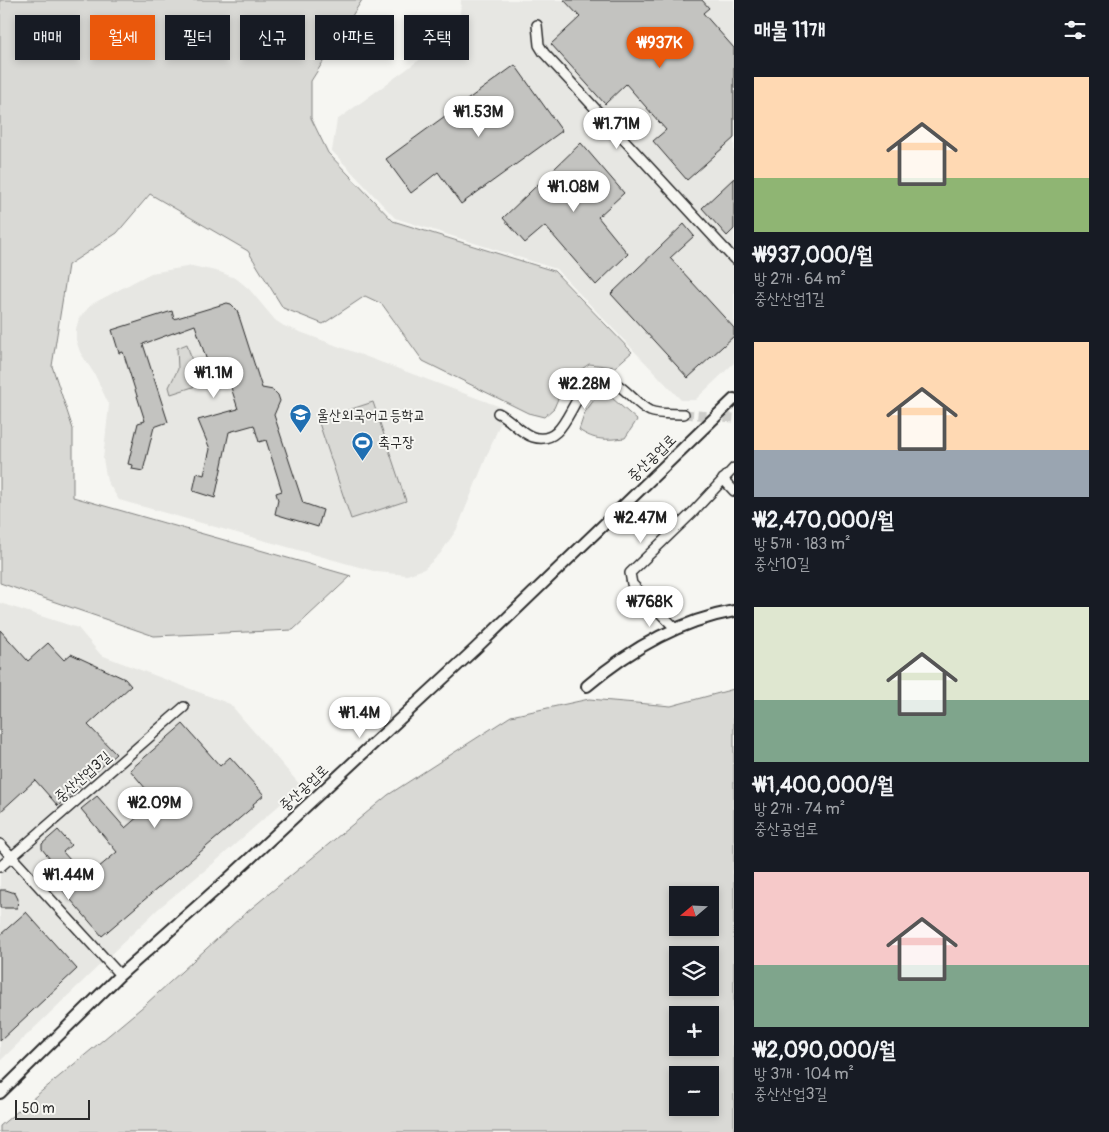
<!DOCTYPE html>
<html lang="ko">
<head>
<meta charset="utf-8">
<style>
  :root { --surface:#171b24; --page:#242831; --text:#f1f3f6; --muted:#9ea1a6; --accent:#ea580c }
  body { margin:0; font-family:Pangolin,"Poor Story",sans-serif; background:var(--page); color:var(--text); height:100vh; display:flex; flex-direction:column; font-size:19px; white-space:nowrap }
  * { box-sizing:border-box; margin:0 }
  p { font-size:16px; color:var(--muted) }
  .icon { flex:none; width:28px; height:28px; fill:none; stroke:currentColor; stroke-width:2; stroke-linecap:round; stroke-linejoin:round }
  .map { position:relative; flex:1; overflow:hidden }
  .drawer { display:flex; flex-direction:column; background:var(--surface); width:375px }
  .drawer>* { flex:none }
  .guide { position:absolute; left:15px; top:15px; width:475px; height:45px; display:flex; gap:10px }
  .needle { width:32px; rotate:251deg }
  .fabs { position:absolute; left:669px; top:886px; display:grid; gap:10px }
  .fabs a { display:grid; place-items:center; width:50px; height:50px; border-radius:0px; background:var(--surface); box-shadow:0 2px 8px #0003; font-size:25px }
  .scale { position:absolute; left:15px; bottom:12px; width:75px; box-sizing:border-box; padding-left:5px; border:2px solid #2b2b2b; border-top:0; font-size:14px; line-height:18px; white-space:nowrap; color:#2b2b2b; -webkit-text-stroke:4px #f6f6f2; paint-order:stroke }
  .price { position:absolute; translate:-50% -42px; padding:0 11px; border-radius:18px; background:#fff; color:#222; font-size:16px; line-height:32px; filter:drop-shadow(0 1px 2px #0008) }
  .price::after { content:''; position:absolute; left:50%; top:30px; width:15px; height:11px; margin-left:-8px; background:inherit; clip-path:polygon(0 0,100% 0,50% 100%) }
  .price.current { background:var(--accent); color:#fff }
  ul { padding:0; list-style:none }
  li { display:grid; align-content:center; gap:10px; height:265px; padding:0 20px }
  li span { display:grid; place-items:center; height:155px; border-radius:0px; color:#555 }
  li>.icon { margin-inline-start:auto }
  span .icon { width:90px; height:90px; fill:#fffc; stroke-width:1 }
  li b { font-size:21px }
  h2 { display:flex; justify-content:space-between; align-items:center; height:60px; padding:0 20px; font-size:21px }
  .tag { padding:0 18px; border-radius:0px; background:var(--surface); box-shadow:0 2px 8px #0003; font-size:18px; line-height:45px }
  .tag.current { background:var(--accent); color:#fff }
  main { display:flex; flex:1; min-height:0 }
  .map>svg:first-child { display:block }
  .built { fill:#e7e7e3 }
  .green { fill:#d9d9d5; stroke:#828280; fill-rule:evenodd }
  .building { fill:#c3c3c0; stroke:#2b2b2b }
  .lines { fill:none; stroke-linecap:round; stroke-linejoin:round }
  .minor-tunnel { stroke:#cdcdca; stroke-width:9; stroke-dasharray:9 4.5; stroke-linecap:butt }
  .minor-casing { stroke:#2b2b2b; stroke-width:12 }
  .tertiary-casing { stroke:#2b2b2b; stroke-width:14 }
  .minor { stroke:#f6f6f2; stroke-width:9 }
  .tertiary { stroke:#f6f6f2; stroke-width:10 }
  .labels { text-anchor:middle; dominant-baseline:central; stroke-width:4; stroke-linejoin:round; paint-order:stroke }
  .poi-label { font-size:15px; fill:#2b2b2b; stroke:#f6f6f2; text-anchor:start }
  .street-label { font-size:15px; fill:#2b2b2b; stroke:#f6f6f2 }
</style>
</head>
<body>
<main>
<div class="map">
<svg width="734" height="1132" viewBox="0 0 734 1132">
  <rect width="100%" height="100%" fill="#f6f6f2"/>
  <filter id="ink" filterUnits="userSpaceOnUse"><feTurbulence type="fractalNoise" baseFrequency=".02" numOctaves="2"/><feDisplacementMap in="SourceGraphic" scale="10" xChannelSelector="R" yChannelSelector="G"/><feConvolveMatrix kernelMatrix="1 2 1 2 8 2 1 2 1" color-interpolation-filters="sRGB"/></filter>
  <g filter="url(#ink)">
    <g class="built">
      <polygon points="461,0 734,0 734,363 695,400 681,400 556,269 395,218 332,151 337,120 459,31"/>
      <polygon points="192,266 220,272 237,279 249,289 275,320 284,326 506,409 457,529 440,554 424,569 407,575 377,572 119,500 107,481 103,459 109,405 95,375 80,352 76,340 76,329 79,318 92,304 151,273"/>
      <polygon points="0,603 78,628 101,655 230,704 301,786 215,862 159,908 0,1061"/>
    </g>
    <g class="green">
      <polygon points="0,0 362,0 311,81 311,118 328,153 393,221 554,271 632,352 615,367 589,364 566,380 554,408 544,417 528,413 423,361 382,304 365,296 323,324 283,308 248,251 150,194 117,233 68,265 52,366 73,429 73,497 351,576 293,630 154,636 0,583"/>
      <polygon points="187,344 199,385 171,394 169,387 178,369 177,348"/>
      <path d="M 605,395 L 612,398 L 637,420 L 625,438 C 606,440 595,441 579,430 L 585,412 L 597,396 Z"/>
      <polygon points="373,402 406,501 351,519 318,420"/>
      <path d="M 734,689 L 734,1132 L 0,1132 L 0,1126 L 146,1004 L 241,917 L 388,795 L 511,716 L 589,699 L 671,706 ZM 678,895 L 710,895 L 710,928 L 678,928 ZM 678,955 L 710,955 L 710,988 L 678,988 ZM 678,1015 L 710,1015 L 710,1048 L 678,1048 ZM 678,1075 L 710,1075 L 710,1108 L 678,1108 Z"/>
    </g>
    <g class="building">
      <polygon points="564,0 702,0 709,8 703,13 734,48 734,138 687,180 653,141 666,130 626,84 605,104 551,44 580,17"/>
      <polygon points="515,65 562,131 461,204 438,172 411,193 386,159"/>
      <polygon points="581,143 624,193 598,217 628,254 596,285 545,226 525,243 503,218"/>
      <polygon points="734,178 734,229 727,236 702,208"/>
      <polygon points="684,224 694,236 670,258 734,328 734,336 688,378 611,294"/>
      <polygon points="227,303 231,304 237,310 262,388 273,390 278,395 280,401 274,415 303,503 323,510 318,527 275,514 278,500 276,493 282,491 266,440 259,442 254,425 229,432 215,498 193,491 197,473 204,475 210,449 198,420 238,409 226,372 212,376 195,325 143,344 168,422 154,427 143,471 132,469 133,465 128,464 138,423 145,421 123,352 119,353 112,330 172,311 174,319"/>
      <polygon points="0,630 28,661 48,643 64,660 71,654 125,679 131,686 88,725 116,754 58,806 35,780 0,812"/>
      <polygon points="183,724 220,766 230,757 264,795 253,804 254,806 102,936 46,871 54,864 42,849 42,844 58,830 71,845 63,852 86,878 117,852 81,809 97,796 125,828 156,801 130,770"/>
      <polygon points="0,890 6,890 15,893 18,899 17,908 0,908"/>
      <polygon points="26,912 77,969 0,1041 0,935"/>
    </g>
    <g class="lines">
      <polyline class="minor-tunnel" points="684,414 734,418"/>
      <defs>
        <g id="minor">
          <polyline points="537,25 539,45 544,53 734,259"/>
          <path d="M 498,413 C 511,419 520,433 533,437 C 571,448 569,383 602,380 C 621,379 634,404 650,411 C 660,415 673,413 684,414"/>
          <polyline points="723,479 734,491"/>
          <polyline points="675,628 632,584 630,573 692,513 734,468"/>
          <polyline points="0,844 120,975"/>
          <polyline points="0,867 184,707"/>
        </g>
        <g id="tertiary">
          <path d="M 587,686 C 629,650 679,621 734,611"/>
          <polyline points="0,1093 120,975 230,877 475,649 734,399"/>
        </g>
      </defs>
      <use href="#minor" class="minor-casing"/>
      <use href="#tertiary" class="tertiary-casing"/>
      <use href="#minor" class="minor"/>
      <use href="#tertiary" class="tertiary"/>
    </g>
  </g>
  <defs>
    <symbol id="school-pin" viewBox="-11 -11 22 30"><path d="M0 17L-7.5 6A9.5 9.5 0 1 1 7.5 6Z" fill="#1f6fb2" stroke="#f6f6f2"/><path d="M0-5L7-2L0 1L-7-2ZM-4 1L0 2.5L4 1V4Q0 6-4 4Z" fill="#fff"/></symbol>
    <symbol id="stadium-pin" viewBox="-11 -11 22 30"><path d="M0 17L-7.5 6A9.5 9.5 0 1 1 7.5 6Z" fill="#1f6fb2" stroke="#f6f6f2"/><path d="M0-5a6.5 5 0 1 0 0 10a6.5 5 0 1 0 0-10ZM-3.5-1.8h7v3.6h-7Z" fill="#fff"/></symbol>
  </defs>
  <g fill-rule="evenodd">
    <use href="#school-pin" x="288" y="402" width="25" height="34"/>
    <use href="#stadium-pin" x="350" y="430" width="25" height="34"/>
  </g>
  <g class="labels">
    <g class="poi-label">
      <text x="317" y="415">울산외국어고등학교</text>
      <text x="378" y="442">축구장</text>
    </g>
    <g class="street-label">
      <text transform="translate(652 458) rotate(-44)">중산공업로</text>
      <text transform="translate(83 777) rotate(-41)">중산산업3길</text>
      <text transform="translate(304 788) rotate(-43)">중산공업로</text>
    </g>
  </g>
</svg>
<div class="fabs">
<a><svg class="needle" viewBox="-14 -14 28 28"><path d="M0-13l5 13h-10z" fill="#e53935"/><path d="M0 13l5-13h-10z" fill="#9ea1a6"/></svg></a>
<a><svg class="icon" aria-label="layers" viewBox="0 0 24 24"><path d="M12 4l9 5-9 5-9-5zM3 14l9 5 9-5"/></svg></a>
<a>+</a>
<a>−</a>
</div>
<div class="scale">50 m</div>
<b class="price current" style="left:660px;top:69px">₩937K</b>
<b class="price" style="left:479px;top:138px">₩1.53M</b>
<b class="price" style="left:617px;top:150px">₩1.71M</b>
<b class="price" style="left:574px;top:213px">₩1.08M</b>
<b class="price" style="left:214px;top:399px">₩1.1M</b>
<b class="price" style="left:585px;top:410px">₩2.28M</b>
<b class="price" style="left:641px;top:544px">₩2.47M</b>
<b class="price" style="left:650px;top:628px">₩768K</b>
<b class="price" style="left:360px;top:739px">₩1.4M</b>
<b class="price" style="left:155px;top:829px">₩2.09M</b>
<b class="price" style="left:69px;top:901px">₩1.44M</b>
<div class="guide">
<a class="tag">매매</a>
<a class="tag current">월세</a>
<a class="tag">필터</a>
<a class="tag">신규</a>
<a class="tag">아파트</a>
<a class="tag">주택</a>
</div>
</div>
<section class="drawer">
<h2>매물 11개<svg class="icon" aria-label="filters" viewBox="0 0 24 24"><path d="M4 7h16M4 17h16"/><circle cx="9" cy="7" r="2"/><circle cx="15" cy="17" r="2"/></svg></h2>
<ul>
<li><span style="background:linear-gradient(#ffd9b3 65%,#8fb573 0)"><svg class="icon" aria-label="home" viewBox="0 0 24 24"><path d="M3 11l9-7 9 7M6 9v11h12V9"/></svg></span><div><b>₩937,000/월</b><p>방 2개 · 64 m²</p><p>중산산업1길</p></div></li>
<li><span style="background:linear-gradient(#ffd9b3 70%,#9aa5b1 0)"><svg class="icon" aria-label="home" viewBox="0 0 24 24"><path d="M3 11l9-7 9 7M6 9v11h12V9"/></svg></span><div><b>₩2,470,000/월</b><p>방 5개 · 183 m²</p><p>중산10길</p></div></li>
<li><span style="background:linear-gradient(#dfe7d0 60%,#7fa58c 0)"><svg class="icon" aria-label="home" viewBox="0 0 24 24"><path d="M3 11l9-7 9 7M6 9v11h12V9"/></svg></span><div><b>₩1,400,000/월</b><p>방 2개 · 74 m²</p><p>중산공업로</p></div></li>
<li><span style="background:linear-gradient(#f6c9c9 60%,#7fa58c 0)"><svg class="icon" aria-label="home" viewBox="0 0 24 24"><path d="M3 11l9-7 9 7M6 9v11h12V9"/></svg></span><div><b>₩2,090,000/월</b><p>방 3개 · 104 m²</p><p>중산산업3길</p></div></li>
</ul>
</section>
</main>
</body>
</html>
